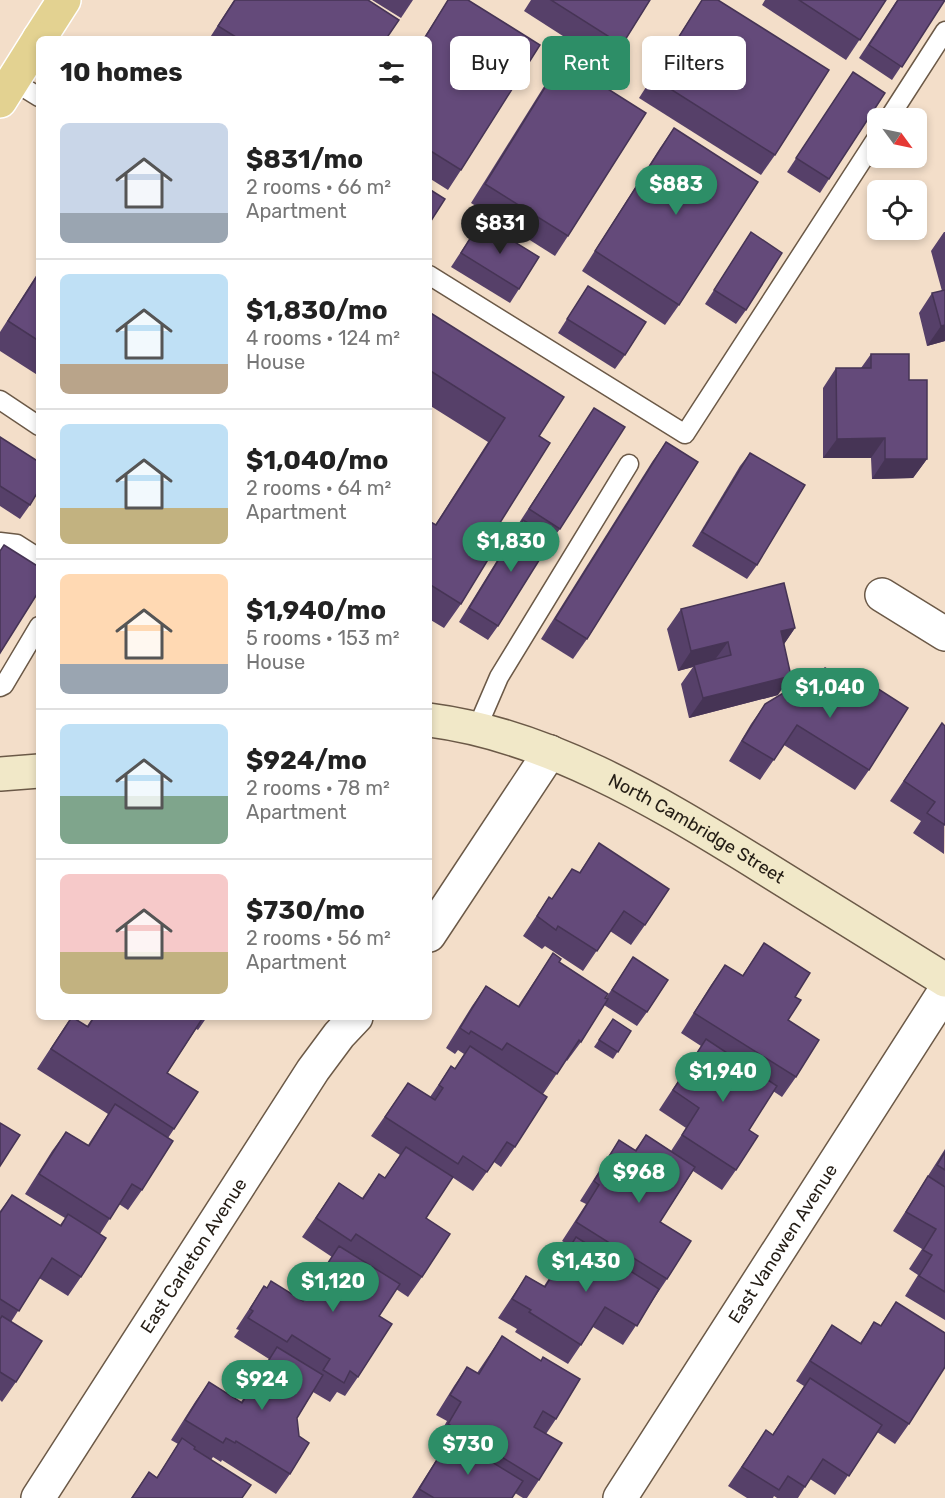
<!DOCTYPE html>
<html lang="en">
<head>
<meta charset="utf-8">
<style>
  :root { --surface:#fff; --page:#f2f2f2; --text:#222; --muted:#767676; --line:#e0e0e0; --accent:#2d8e67 }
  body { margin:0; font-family:Rubik,sans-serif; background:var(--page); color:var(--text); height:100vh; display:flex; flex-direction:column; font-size:22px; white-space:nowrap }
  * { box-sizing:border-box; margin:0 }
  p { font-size:20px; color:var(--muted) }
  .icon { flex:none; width:33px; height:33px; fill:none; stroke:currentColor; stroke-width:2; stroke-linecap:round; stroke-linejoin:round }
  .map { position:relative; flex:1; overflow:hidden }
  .drawer { position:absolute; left:36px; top:36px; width:396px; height:984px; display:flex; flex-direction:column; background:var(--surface); border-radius:9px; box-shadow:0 3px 9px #0003 }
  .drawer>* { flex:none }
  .banner { position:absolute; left:450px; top:36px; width:405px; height:54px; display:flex; gap:12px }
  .needle { width:39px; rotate:123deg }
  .fabs { position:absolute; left:867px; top:108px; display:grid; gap:12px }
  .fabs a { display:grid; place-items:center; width:60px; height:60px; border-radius:9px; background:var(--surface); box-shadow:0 3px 9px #0003; font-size:30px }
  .price { position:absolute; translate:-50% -51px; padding:0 14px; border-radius:21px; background:var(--accent); color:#fff; font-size:20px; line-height:39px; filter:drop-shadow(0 2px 3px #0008) }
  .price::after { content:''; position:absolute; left:50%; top:36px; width:18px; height:14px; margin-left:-9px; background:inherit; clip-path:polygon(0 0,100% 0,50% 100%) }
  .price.active { background:#222; color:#fff }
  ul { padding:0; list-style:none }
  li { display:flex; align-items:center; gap:18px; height:150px; padding:0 24px }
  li+li { border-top:2px solid var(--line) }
  li span { display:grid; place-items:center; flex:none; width:168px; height:120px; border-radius:9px; color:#555 }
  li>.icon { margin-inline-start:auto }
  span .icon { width:72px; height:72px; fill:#fffc; stroke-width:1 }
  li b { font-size:26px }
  h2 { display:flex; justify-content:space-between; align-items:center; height:72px; padding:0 24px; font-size:26px }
  .pill { padding:0 21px; border-radius:9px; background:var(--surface); box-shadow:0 3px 9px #0003; font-size:21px; line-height:54px }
  .pill.active { background:var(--accent); color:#fff }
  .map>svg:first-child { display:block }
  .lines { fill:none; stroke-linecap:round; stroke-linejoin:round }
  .lane-casing { stroke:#6b5947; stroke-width:21 }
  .street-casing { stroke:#6b5947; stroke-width:36 }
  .secondary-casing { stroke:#6b5947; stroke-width:36 }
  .primary-casing { stroke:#fff; stroke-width:36 }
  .lane { stroke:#fff; stroke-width:18 }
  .street { stroke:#fff; stroke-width:33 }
  .secondary { stroke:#f1e8c8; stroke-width:33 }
  .primary { stroke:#e3d291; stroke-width:33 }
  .wall { fill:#564069 }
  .shaded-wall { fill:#463455 }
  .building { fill:#644a7a; stroke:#463455; stroke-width:1.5 }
  .labels { text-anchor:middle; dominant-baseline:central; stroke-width:6; stroke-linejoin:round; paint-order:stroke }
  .street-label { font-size:18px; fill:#231c14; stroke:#fdecdb }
</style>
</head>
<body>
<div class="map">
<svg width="945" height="1498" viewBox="0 0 945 1498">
  <rect width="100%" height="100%" fill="#f3dec9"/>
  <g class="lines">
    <defs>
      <g id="lane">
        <polyline points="13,81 39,97"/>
        <polyline points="889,118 945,31"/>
        <polyline points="429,275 685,434 878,136"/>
        <polyline points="0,400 39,426"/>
        <polyline points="0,542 17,544 39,558"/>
        <polyline points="0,687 4,685 39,626"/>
        <polyline points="477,728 499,677 629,464"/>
      </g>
      <g id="street">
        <polyline points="882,595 945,634"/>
        <polyline points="429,935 550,752"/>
        <path id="s1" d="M 38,1498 L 313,1070 L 339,1035 L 356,1017"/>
        <path id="s2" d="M 620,1498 L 945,991"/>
      </g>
      <g id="secondary">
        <path id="s3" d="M 429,720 C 546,735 653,799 752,860 C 817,900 881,940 945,980"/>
        <polyline points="0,774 39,771"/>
      </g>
      <g id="primary">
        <polyline points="39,39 64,0"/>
        <polyline points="0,101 39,39"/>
      </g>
    </defs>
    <use href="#lane" class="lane-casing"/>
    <use href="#street" class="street-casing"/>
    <use href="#secondary" class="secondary-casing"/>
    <use href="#primary" class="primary-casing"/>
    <use href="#lane" class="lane"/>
    <use href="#street" class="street"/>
    <use href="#secondary" class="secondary"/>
    <use href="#primary" class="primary"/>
  </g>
  <g class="wall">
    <polygon points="234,0 368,0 386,39 209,39"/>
    <polygon points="372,0 413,0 401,18"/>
    <polygon points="448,0 468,0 461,170 448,190 429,178 429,39 423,39"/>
    <polygon points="531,0 650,0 622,45 608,65 524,11"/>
    <polygon points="702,0 775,155 761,175 639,98"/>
    <polygon points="765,0 886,0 846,60 762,5"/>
    <polygon points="897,0 945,0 892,80 859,58"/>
    <polygon points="562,60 568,236 555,256 471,203 548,80"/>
    <polygon points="853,72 829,179 820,193 787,172"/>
    <polygon points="674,128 679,305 665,325 582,271 660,148"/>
    <polygon points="481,221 519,289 510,303 451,267"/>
    <polygon points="751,232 746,310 736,324 705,304"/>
    <polygon points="944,232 945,232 945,341 927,346 919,313 932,293 942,291 931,251"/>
    <polygon points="39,271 39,376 0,351 0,332"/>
    <polygon points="588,286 625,355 615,369 558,333"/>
    <polygon points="429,312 539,436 481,553 461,604 444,628 429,619 429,521 435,525 488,442 429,405"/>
    <polygon points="871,354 909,380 927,459 913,478 872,479 871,458 823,458 823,388 836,368 861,368"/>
    <polygon points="594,408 560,529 550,542 498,626 488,640 459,622 520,523 519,523"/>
    <polygon points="0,437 30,505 20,519 0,506"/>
    <polygon points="666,442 587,639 573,659 541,639 652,462"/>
    <polygon points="750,453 757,565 747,579 692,546 740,466"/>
    <polygon points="681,609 795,628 784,644 778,695 689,718 681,684 693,667 678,671 667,629"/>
    <polygon points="825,668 869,770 855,790 784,745 760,780 729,761 751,724 765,704 807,694"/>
    <polygon points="942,723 945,726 944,854 913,833 921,821 890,801"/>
    <polygon points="599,843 645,925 631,945 610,931 583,971 545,946 542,949 523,936 549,897 552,899 572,869 579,873"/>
    <polygon points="764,943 795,997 788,1020 796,1077 782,1097 773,1091 749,1130 736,1170 722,1190 693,1171 660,1222 667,1279 623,1345 593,1327 568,1364 515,1332 517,1329 498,1318 526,1276 544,1286 570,1246 562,1241 586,1204 580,1201 606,1160 619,1140 635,1150 646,1135 671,1151 686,1128 659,1110 701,1046 681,1033 711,985 725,965 742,976"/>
    <polygon points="553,953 559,962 606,998 633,957 647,1012 637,1026 604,1005 581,1042 567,1061 566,1060 543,1094 515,1147 501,1167 494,1162 473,1191 452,1177 426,1218 422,1277 408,1297 396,1289 379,1316 358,1377 345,1396 337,1392 330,1402 313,1392 297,1418 290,1474 276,1494 222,1460 221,1462 213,1457 211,1460 242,1498 131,1498 149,1472 157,1477 178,1444 171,1440 195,1402 209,1382 241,1402 269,1359 234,1337 239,1330 236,1329 264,1286 302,1301 332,1257 302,1237 339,1183 362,1198 379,1174 385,1178 400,1155 371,1136 408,1083 430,1097 451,1066 455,1068 464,1054 458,1050 455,1054 446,1048 472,1006 486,986 518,1006"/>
    <polygon points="71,1017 87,1026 93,1017 207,1017 198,1030 196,1029 167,1073 174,1129 168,1138 142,1190 128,1210 119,1204 100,1234 81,1277 68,1296 39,1278 11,1322 16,1382 2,1402 0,1400 0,1211 12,1195 60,1225 65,1218 25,1194 52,1151 66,1132 88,1145 108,1114 37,1069"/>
    <polygon points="613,1019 631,1031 613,1059 594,1047"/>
    <polygon points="945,1149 945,1320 905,1296 918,1275 909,1269 922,1249 893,1231"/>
    <polygon points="896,1302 909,1424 895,1444 877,1432 835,1495 810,1479 798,1498 777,1498 774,1496 773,1498 747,1498 728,1486 766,1430 772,1435 804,1386 796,1381 819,1345 832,1325 860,1343 874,1322 880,1326"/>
    <polygon points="502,1336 556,1419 546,1434 539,1480 527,1498 523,1498 515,1493 512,1498 412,1498 443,1449 434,1444 447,1421 436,1415 454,1386 467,1367 477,1373"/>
  </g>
  <g class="shaded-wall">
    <polygon points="945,325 945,341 927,346 941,326"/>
    <polygon points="885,438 871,458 823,458 837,439"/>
    <polygon points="885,459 927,459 913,478 872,479"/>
    <polygon points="795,628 782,647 781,631"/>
    <polygon points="728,642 714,661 694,665 693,667 678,671 691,651"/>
    <polygon points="791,676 778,695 689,718 703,698"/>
  </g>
  <g class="building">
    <polygon points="235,0 368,0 399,20 386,39 239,39 218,26"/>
    <polygon points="448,0 468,0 540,45 461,170 429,150 429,39 424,39"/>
    <polygon points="551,0 650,0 622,45"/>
    <polygon points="702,0 718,0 829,70 775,155 653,78"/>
    <polygon points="799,0 886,0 860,40"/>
    <polygon points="898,0 945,0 902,67 869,45"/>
    <polygon points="562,60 646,113 568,236 485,184"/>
    <polygon points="853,72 885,93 829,179 796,158"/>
    <polygon points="674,128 758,182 679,305 595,251"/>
    <polygon points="429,189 445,199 429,224"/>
    <polygon points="481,221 539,257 519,289 461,253"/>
    <polygon points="751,232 782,253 746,310 714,290"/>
    <polygon points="39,273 39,341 8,321"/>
    <polygon points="588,286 646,322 625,355 567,319"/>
    <polygon points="945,290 945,325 941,326 932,293"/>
    <polygon points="429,312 564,397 539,436 550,443 481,553 489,558 461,604 429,584 429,521 436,525 505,418 429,370"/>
    <polygon points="871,354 909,354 909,380 927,380 927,459 885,459 885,438 837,439 836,368 871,368"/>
    <polygon points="594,408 625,427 560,529 529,509"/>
    <polygon points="0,437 39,462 39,490 30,505 0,486"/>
    <polygon points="666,442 698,462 587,639 555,619"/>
    <polygon points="750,453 805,485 757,565 702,532"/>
    <polygon points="523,520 553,538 498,626 469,608"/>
    <polygon points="4,545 39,567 39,591 0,653 0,551"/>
    <polygon points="784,583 795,628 781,631 791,676 703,698 694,665 731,655 728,642 691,651 681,609"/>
    <polygon points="825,668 860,690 866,681 908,708 869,770 797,725 774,760 742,741 765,704 795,686 808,694"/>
    <polygon points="942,723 945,726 945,825 927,813 935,802 904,781"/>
    <polygon points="599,843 669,889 645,925 624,911 597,951 558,926 556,930 537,916 549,897 552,899 572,869 580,873"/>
    <polygon points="764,943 810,973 795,997 801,1000 788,1020 819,1040 796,1077 694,1013 725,965 743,976"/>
    <polygon points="553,953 561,959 559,962 608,994 605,998 608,999 581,1042 579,1040 557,1074 507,1043 502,1050 471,1031 469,1034 460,1028 486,986 519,1007"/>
    <polygon points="633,957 668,980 647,1012 612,990"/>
    <polygon points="72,1017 88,1027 94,1017 199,1017 202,1019 167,1073 198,1092 174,1129 51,1049"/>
    <polygon points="613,1019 631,1031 618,1052 599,1040"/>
    <polygon points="706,1039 777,1086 749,1130 758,1136 736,1170 682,1135 699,1108 673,1090"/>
    <polygon points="470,1046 547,1097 515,1147 507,1142 487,1172 463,1156 458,1164 385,1117 408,1083 435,1100 443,1088 439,1085 451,1066 455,1069"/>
    <polygon points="115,1104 173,1141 142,1190 132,1184 110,1219 39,1174 66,1132 89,1146"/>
    <polygon points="0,1123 20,1135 0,1166"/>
    <polygon points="646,1135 695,1167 660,1222 691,1241 667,1279 576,1222 599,1185 594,1181 619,1140 636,1151"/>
    <polygon points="406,1147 453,1177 426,1218 450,1234 422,1277 356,1234 351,1241 316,1218 339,1183 363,1199 379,1174 385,1178"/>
    <polygon points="945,1152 945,1170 937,1165"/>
    <polygon points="928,1176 945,1187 945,1292 919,1276 932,1255 923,1250 936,1229 906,1212"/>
    <polygon points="12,1195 61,1226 68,1214 106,1238 81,1277 52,1258 19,1311 0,1299 0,1213"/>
    <polygon points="576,1237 659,1289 637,1326 605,1307 581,1345 529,1312 531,1310 512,1299 526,1276 545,1287"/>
    <polygon points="339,1246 400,1284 379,1316 392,1324 358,1377 350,1371 344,1383 323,1370 330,1359 292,1335 287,1342 248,1318 253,1311 250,1309 264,1286 267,1288 271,1281 303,1301"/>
    <polygon points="896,1302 945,1333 945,1367 909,1424 810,1361 832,1325 861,1344 874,1322 881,1326"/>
    <polygon points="2,1316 42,1341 16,1382 0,1372 0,1319"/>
    <polygon points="502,1336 541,1361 543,1357 580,1379 556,1419 543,1411 534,1427 562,1443 539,1480 448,1424 461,1402 450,1395 467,1367 479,1374"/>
    <polygon points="277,1347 323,1375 297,1418 299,1436 309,1443 290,1474 236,1441 235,1443 226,1438 223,1443 185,1420 209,1382 242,1403"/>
    <polygon points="810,1378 882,1425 849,1476 823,1459 805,1487 788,1476 779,1490 742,1467 766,1430 773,1435"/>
    <polygon points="451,1437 523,1481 512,1498 434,1498 419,1489"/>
    <polygon points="182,1438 195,1447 194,1449 251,1485 242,1498 132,1498 149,1472 157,1478"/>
  </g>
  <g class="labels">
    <g class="street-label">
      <text stroke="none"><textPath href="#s3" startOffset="291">North Cambridge Street</textPath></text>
      <text stroke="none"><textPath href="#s2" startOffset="302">East Vanowen Avenue</textPath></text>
      <text stroke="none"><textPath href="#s1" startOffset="288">East Carleton Avenue</textPath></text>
    </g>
  </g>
</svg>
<div class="fabs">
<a><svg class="needle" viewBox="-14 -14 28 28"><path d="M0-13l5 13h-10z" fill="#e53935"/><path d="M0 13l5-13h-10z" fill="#767676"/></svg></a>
<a><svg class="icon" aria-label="locate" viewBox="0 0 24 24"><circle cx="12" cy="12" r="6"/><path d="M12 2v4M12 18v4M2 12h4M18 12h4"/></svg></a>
</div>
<b class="price" style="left:676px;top:216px">$883</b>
<b class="price active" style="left:500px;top:255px">$831</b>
<b class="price" style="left:511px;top:573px">$1,830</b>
<b class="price" style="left:830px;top:719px">$1,040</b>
<b class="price" style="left:723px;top:1103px">$1,940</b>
<b class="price" style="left:639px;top:1204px">$968</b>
<b class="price" style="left:586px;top:1293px">$1,430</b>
<b class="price" style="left:333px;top:1313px">$1,120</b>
<b class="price" style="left:262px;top:1411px">$924</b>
<b class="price" style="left:468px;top:1476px">$730</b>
<div class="banner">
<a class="pill">Buy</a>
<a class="pill active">Rent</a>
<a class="pill">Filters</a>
</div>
<section class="drawer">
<h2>10 homes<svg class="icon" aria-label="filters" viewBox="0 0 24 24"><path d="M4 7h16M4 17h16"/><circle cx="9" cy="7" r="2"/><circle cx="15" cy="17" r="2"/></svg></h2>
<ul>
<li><span style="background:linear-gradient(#c9d6e8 75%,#9aa5b1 0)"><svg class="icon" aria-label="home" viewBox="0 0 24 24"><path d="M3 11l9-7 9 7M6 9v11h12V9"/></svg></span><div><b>$831/mo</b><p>2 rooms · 66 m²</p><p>Apartment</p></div></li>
<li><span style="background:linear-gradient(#bfe0f5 75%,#b9a48a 0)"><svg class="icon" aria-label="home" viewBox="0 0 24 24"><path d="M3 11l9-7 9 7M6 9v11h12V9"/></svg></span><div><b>$1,830/mo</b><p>4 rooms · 124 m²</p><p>House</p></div></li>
<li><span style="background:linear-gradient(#bfe0f5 70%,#c2b280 0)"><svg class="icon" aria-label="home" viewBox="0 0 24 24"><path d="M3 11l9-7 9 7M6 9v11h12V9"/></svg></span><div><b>$1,040/mo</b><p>2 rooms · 64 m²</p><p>Apartment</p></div></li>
<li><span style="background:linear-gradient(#ffd9b3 75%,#9aa5b1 0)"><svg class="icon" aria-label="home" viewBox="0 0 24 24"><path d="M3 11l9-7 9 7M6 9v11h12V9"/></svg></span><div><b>$1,940/mo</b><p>5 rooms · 153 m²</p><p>House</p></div></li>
<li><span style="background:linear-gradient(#bfe0f5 60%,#7fa58c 0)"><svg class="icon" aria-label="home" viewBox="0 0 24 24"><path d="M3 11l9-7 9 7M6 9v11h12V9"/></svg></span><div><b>$924/mo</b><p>2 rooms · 78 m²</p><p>Apartment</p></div></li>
<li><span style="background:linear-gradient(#f6c9c9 65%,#c2b280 0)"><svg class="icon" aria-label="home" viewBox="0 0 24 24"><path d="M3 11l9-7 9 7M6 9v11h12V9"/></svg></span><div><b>$730/mo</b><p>2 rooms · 56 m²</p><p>Apartment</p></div></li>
</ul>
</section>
</div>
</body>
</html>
